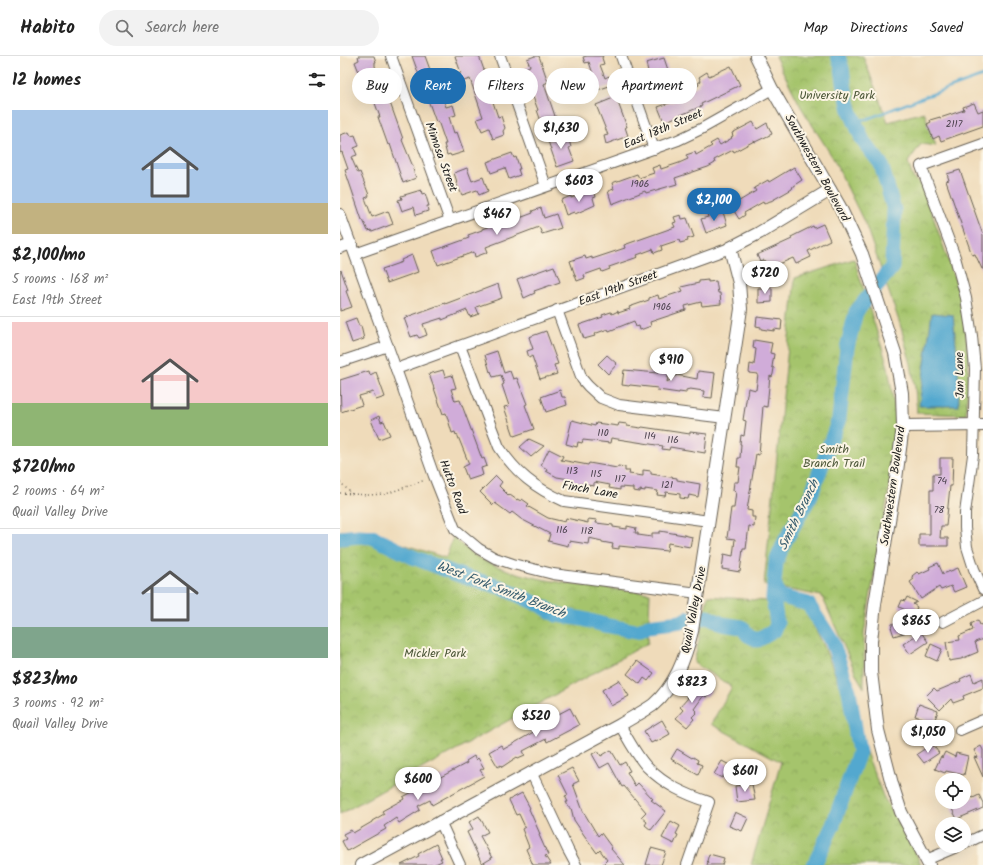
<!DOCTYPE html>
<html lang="en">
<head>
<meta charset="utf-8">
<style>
  :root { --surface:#fff; --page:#f2f2f2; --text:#222; --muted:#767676; --line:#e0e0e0; --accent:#1f6fb2 }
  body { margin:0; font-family:Kalam,sans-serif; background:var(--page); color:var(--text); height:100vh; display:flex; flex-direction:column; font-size:15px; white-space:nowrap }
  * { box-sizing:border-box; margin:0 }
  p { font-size:13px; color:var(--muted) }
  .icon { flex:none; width:22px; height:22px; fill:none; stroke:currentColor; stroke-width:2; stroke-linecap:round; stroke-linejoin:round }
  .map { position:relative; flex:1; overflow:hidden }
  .drawer { display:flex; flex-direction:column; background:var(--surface); width:340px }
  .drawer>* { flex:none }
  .hud { position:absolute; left:12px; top:12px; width:380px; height:36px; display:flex; gap:8px }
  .controls { position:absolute; left:595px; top:717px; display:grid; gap:8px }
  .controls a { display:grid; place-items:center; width:36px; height:36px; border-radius:50%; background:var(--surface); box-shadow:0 4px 16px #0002; font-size:20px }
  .price { position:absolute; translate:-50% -34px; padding:0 9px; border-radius:14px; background:#fff; color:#222; font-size:13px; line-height:26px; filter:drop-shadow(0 1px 2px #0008) }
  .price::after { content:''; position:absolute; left:50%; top:24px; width:12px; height:9px; margin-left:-6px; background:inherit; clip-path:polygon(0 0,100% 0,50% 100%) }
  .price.on { background:var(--accent); color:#fff }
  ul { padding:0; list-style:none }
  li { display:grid; align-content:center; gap:8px; height:212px; padding:0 12px }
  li+li { border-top:1px solid var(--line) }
  li span { display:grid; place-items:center; height:124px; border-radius:0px; color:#555 }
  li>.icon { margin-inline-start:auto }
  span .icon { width:72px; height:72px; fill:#fffc; stroke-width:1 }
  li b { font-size:17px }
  h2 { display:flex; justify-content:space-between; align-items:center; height:48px; padding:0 12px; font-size:17px }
  .tag { padding:0 14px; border-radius:18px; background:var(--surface); box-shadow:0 4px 16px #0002; font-size:14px; line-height:36px }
  .tag.on { background:var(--accent); color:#fff }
  header { display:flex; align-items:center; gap:24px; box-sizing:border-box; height:56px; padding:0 20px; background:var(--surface); border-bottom:1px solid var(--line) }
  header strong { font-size:19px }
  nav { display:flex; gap:22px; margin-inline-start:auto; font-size:14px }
  .search { width:280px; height:36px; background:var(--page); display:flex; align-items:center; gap:10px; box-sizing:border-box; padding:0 14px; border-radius:22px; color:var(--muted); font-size:15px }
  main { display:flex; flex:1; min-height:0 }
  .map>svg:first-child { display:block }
  .park { fill:url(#park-crowns); stroke:#607044 }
  .water { fill:#53a8cf; stroke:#386276 }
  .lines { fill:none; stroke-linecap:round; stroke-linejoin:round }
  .stream { stroke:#53a8cf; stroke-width:2.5 }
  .river { stroke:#53a8cf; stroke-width:15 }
  .building { fill:#d0acd9 }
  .minor-casing { stroke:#665f53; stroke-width:12 }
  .tertiary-casing { stroke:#665f53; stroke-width:14 }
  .path { stroke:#665f53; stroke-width:1.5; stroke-dasharray:1 3; stroke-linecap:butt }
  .minor { stroke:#fff; stroke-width:10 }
  .tertiary { stroke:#fff; stroke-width:12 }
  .labels { text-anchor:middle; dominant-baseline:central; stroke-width:4; stroke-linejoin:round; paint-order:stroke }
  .number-label { font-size:10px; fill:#49404b }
  .park-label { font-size:12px; fill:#4c5738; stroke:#fcf5e5 }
  .street-label { font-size:12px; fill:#1c1c1c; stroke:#fcf5e5 }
  .water-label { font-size:13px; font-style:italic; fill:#355b6d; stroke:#fcf5e5 }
</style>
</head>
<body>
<header>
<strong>Habito</strong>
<div class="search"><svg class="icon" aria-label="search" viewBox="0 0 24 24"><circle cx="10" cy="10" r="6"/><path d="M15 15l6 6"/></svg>Search here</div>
<nav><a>Map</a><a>Directions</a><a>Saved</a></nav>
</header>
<main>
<section class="drawer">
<h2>12 homes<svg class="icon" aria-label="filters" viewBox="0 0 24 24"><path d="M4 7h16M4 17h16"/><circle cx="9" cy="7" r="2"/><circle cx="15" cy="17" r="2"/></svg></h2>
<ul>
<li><span style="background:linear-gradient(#a9c7e8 75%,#c2b280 0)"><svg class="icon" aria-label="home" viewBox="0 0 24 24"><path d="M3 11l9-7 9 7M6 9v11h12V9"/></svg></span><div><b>$2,100/mo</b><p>5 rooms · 168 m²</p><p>East 19th Street</p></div></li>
<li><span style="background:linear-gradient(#f6c9c9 65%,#8fb573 0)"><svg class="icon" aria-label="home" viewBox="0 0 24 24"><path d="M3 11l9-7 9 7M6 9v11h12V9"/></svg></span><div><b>$720/mo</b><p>2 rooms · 64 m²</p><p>Quail Valley Drive</p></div></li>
<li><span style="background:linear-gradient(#c9d6e8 75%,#7fa58c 0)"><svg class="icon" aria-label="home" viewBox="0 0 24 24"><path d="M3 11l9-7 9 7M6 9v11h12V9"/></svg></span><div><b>$823/mo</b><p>3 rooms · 92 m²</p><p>Quail Valley Drive</p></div></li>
</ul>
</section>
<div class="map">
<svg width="643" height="809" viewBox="0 0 643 809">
  <defs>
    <pattern id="park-crowns" width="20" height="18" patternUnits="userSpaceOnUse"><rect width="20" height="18" fill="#a5c46c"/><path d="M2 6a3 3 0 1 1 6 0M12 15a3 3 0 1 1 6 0" fill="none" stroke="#8da85d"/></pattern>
  </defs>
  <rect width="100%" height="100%" fill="#fcf5e5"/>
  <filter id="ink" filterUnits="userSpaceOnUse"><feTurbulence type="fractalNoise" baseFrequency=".025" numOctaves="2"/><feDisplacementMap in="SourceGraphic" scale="8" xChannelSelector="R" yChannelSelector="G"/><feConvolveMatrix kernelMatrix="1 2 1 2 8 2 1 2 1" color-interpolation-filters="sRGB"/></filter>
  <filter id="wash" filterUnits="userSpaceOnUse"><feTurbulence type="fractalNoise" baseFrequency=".012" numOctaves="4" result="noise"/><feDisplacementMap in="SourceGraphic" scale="16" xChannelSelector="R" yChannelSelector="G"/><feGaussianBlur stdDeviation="0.9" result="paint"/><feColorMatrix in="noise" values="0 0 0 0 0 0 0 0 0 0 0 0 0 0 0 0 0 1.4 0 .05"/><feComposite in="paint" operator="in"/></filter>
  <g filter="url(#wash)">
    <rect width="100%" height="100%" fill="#efdbba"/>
    <g class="park">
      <polygon points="435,0 523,0 548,66 584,56 596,90 581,88 568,106 573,122 582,129 621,241 629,303 626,359 577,357 575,332 571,308 560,268 526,170 493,102 461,51"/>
      <polygon points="514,203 548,311 556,362 548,439 524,577 524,632 517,620 482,540 424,529 455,222"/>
      <path d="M 0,475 L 25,476 L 106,502 L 113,481 C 121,488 128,496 137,501 C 187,528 254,530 310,537 L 308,587 L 0,758 Z"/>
      <polygon points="368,540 460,548 469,560 483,588 512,660 543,740 573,791 581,809 411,809 441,706 371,668 392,631 354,607"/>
    </g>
    <polygon class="water" points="592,257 613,259 618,308 619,350 579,350"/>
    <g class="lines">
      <polyline class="stream" points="514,64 527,63 576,44 643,20"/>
      <g class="river">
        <polyline points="0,482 19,480 32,481 73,501 119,519 160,531 204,551 217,559 243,563 264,569 296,575 301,574 308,570 341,566 348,562"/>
        <polyline points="361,562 368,561 382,568 402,571 408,579 418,584 434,575 437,568 433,542 434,529"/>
        <polyline points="474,809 493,769 519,696 509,635 492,585 468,548 439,540 434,527 436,506 445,485 471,439 499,363 507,292 516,256 552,211 554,154 541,108 523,85 510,54 505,33 502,12 498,0"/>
      </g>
    </g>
    <g id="blocks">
      <g class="building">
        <polygon points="18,0 34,0 36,6 35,6 35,10 41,28 43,27 63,83 62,84 74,113 73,113 76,122 63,127 50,88 48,89 38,61 40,61 23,14 19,16 15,6 19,4"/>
        <polygon points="72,0 85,0 100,41 102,40 106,51 113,49 116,59 109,61 114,77 117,76 124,96 111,100 110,98 107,99 104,88 106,88 98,65 96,66"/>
        <polygon points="115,0 139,0 155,45 153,46 158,61 161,60 165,72 163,75 164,79 153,83 149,72 142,75 137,63 143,61 130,23 117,27 114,19 121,17"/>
        <polygon points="195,0 199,0 208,26 204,28 217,66 203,71 197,54 198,54 186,23 189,22 185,12 190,10 187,3"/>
        <polygon points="247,0 263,0 262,2 264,8 260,9 265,22 269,20 272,29 252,36 248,24 254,21 249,6 245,7 243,1"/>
        <polygon points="324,2 330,20 311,27 306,7"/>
        <polygon points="391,10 400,29 361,48 362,50 324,66 318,51 346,41 344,36 359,29 358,27 361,25 359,21 367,16 369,20"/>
        <polygon points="276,41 287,71 285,71 288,80 266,88 264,80 268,79 256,49"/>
        <polygon points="634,47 638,56 643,54 643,70 601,85 599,80 593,83 587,68 591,66 590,64 600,61 600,62 624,54 623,51"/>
        <polygon points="413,66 417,73 427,67 432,78 415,86 414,85 394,96 393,94 374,104 375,107 368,111 335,122 337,128 306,137 305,135 272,148 268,135 274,133 272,127 297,118 299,122 314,117 312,112 320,109 321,113 339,107 348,103 346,99 355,96 356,99 372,90 370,88 377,84 380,89 392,82 391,81 393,80 392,77"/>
        <polygon points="9,76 11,80 15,79 19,90 14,92 17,99 11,101 18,117 20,116 29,139 28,141 25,142 32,161 48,155 53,168 32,176 31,174 28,175 23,164 22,164 5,114 8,113 2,96 0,97 0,79"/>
        <polygon points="227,78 231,91 229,92 234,105 217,111 208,85"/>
        <polygon points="172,97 174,102 176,101 180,113 178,113 180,119 169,123 165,112 151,117 147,106"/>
        <polygon points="454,111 462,124 453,130 452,133 431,145 430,145 424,148 423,146 404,157 405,159 399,163 391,150 416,135 414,132 428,124 429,126"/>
        <polygon points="127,112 132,125 143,121 148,135 139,139 137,134 122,139 116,127 117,126 114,117"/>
        <polygon points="620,114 643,179 643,213 642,213 635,198 632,199 606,125 609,124 607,118"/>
        <polygon points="81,134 82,138 85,137 89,150 87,150 88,155 76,159 74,151 62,155 58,144 62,143 61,140"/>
        <polygon points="254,134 256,141 253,142 255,149 235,158 234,156 226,159 221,144 231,140 231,142"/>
        <polygon points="201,152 204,162 216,158 221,172 202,178 199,171 146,191 148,196 135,201 134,196 98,209 93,195 129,182 128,179 142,174 142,173 168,163 169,166 193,157 192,155"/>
        <polygon points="374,154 376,159 383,156 387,169 366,177 361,163 368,161 367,157"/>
        <polygon points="341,159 342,163 347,162 354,181 347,183 348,185 340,187 339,184 321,190 322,194 314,197 313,193 297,199 298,201 269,211 270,213 262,216 261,213 244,219 245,222 237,225 230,205 245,200 246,203 252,201 252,203 285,192 284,189 335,171 333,167 336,166 334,161"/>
        <polygon points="483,168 490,184 468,195 471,201 456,208 453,202 428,213 424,204 420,206 417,199 452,183 451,181 473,170 474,172"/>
        <polygon points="72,199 78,216 47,227 42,213 62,206 61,204"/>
        <polygon points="214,210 220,226 194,235 195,237 184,242 177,223"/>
        <polygon points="1,214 8,234 6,235 12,251 0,255 0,215"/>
        <polygon points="368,224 368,226 376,225 378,237 380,237 381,248 362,250 361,246 345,250 346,254 310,266 311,270 300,274 299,270 296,271 294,265 269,275 268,273 254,278 255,280 244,283 239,269 263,261 262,259 271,256 272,258 278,255 278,257 290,253 289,251 309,244 309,242 318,239 319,243 343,235 341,231 359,227 359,225"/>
        <polygon points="158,228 162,242 136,251 139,258 130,261 127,254 102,264 102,262 83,268 87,279 79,282 77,279 71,281 64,262 105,247 105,248"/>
        <polygon points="418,232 432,232 432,246 418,247"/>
        <polygon points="417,261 442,264 441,274 434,273 434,275 421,273 421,271 416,270"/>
        <polygon points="16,262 19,270 21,270 24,283 12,287 5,266"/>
        <polygon points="206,275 218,308 214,309 217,318 200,323 192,300 189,302 187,295 193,293 189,281"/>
        <polygon points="414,284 432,287 430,297 434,298 432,311 434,312 433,318 432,321 430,320 427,351 423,350 419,399 416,398 407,454 412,455 412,461 415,461 414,471 409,470 406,493 403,493 400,516 382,513 384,498 393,500 395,483 387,482 391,452 394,452 396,435 393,434 394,426 398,426 400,411 397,411 398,402 400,402 401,388 400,388 401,379 404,380 406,365 403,364 408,332 416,334 418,318 409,317 410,308 414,309 416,293 413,292"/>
        <polygon points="157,295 164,317 170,315 173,323 177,322 187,348 185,349 194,373 174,380 164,351 169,350 162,329 164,328 161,319 153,321 151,315 150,316 145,299"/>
        <polygon points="267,299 277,308 268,318 258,308"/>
        <polygon points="103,314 105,321 112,319 116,332 111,333 115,345 120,344 142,403 144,402 147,410 141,412 143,419 128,424 123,411 129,408 117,378 116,379 115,376 112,377 106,357 103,358 89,318"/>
        <polygon points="284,314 318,317 319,314 329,315 327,326 337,319 357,323 358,315 375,317 372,342 363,341 364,335 350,333 346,334 346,337 339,336 339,337 318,334 317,334 318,332 290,329 289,330 282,329"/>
        <polygon points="29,315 30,319 36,316 45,341 36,344 33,336 19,340 22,349 1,356 0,324"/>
        <polygon points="220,334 222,341 225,341 227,349 206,356 201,341"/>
        <polygon points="39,360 41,366 44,365 50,379 39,383 31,364"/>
        <polygon points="232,364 255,370 256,367 278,370 279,367 287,368 287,370 301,372 302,371 350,378 350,376 367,378 365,397 330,391 329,394 322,393 323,390 271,382 270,387 243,384 242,387 238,386 237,391 226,388"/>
        <polygon points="189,383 204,390 191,401 180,391"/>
        <polygon points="209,393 223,400 221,404 248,409 249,407 277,412 278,410 285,411 285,415 290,415 289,418 303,420 303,414 311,415 311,418 337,422 337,424 360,428 358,441 349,439 348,443 340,442 340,438 326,436 325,440 317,439 318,435 305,433 305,435 300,434 300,436 293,435 293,432 280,431 280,434 269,432 270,429 254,426 254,430 229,426 229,423 217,421 206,415 207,413 201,409"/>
        <polygon points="600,402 613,402 612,430 610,430 606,470 601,470 600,482 608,482 608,490 579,490 579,478 590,478 590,434 593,434 593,418 600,418"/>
        <polygon points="156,420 162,426 159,430 169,440 170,439 177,444 177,443 181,445 182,443 189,448 187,450 208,462 225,466 226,462 248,467 248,463 257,464 256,467 273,469 273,471 287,473 287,470 296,472 295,477 298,477 298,479 312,481 312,477 320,477 320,475 344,479 352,481 350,491 328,487 327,495 279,490 279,493 272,492 273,488 262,486 262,485 249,482 248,488 229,485 228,490 208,485 210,478 181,463 172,456 170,458 155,447 153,449 140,436"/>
        <polygon points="598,507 603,518 618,512 626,531 614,536 611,530 601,534 599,531 581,543 570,526 574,523 572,520 577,516 579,518 590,513 589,511"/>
        <polygon points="567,541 577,546 573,548 577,551 574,558 559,551 562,544 565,545"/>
        <polygon points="576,560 580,572 554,580 551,571 552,570 552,568"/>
        <polygon points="638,564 640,569 643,568 643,583 635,586 638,596 621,603 609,605 606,586 620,584 619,580 633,574 631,568"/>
        <polygon points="581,576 588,586 570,598 563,588"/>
        <polygon points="591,588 602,593 597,605 586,600"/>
        <polygon points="297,605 314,617 308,625 304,622 300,628 287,618"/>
        <polygon points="631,618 634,626 643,622 643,632 623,640 624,643 613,647 611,643 600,654 586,640 594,632 597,635 621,625 620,623"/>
        <polygon points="279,624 289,640 271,650 262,634"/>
        <polygon points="359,626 371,635 366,641 364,639 354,653 357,656 352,661 354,663 347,671 336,662 343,654 340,651 348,642 346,640"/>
        <polygon points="579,648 598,655 594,666 575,660"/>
        <polygon points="230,652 239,669 207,686 206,683 183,695 185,699 178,702 177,701 162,711 161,709 158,711 149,696 161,689 164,693 211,666 209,663"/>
        <polygon points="322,664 330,678 316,686 315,685 311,687 304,675"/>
        <polygon points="591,668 594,680 576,684 573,672"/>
        <polygon points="592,688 599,697 584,707 577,698"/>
        <polygon points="641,690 643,694 643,721 634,701 638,702 634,694"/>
        <polygon points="337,693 352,702 353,701 358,704 357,707 362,709 358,719 331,703"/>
        <polygon points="271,694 280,709 285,706 290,715 287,716 295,730 298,727 313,743 311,744 326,755 311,774 305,769 307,766 301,761 306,756 284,730 282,731 269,707 260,712 252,698 258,695 261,700"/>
        <polygon points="605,696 615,701 616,697 628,700 624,719 606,715 605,717 595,713 601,700 602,702"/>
        <polygon points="134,700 136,704 138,702 144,712 140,714 144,720 92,749 90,744 78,750 80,754 59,767 56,762 44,770 46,773 7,795 2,785 6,783 3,778 11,774 13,777 32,766 32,765 44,758 42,755 64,743 63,741 127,707 126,705"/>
        <polygon points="382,705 395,712 389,722 384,719 382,722 374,718"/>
        <polygon points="232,712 239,725 233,728 243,755 258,780 261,777 272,792 271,793 285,809 262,809 267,804 260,794 257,797 244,779 234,764 231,752 229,752 226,746 228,746 225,740 228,739 218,719"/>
        <polygon points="412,728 415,744 397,746 395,730"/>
        <polygon points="182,737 190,752 189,753 200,778 199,779 208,799 205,800 211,809 193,809 186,793 189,791 182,773 185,771 179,758 176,759 169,744"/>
        <polygon points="639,739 643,747 643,752 617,763 611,751 624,746 633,741 633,742"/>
        <polygon points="395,756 408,762 402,775 389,770"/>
        <polygon points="139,760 148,776 140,780 152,802 142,808 127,776 133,773 129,766"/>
        <polygon points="331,765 340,770 336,778 338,779 334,788 322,782"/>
        <polygon points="96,788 102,802 100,802 102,805 93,809 61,809 79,800 78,798"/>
        <polygon points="311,792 326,796 321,809 306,809"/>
        <polygon points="369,798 384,802 382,809 367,809 368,806 367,805"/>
      </g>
    </g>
  </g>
  <g filter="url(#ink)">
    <use href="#blocks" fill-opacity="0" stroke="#665f53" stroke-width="1"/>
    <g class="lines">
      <defs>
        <g id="minor">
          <polyline points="51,0 110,165"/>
          <polyline points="160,0 206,130"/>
          <polyline points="281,0 314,93"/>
          <polyline points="643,88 581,110 615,201 626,242 632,280 635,313 633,399 625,457 625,472 627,491 634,513 643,533"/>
          <polyline points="0,158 56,313 94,420 115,473 139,493 155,502 173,508 213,518 358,537"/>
          <polyline points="0,192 12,188"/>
          <polyline points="15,198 338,84 361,73 432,33"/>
          <polyline points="217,254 242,323 248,330 261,342 279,349 385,362"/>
          <path d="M 120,290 L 159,391 C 176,417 195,432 224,445 L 369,465"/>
          <polyline points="0,306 48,290"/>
          <polyline points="56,313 390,192"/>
          <polyline points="603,566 643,545"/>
          <path d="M 280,669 C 288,683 296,699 307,711 C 325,729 345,738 369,746 L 347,809"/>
          <polyline points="620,674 643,664"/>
          <polyline points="191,716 228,794 236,809"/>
          <polyline points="100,765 120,809"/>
          <polyline points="624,788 643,779"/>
          <polyline points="586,804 619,790"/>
        </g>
        <g id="tertiary">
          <polyline points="416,0 432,33 500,151 522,198 555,297 562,337 563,370 556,423 535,548 531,585 531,616 538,674 552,728 561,756 589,809"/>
          <polyline points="563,370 643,369"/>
          <path d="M 21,809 L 280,669 C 291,662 303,656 313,649 C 335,630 345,603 352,575 L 401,253 L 399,227 L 390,192 L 419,177 L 490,134"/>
        </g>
      </defs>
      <use href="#minor" class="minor-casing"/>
      <use href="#tertiary" class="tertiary-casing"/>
      <g class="path">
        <polyline points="0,426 12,438"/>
        <polyline points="0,437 27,439 46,438 85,424"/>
      </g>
      <use href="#minor" class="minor"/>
      <use href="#tertiary" class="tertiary"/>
    </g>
  </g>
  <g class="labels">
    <g class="number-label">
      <text x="614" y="68">2117</text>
      <text x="300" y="128">1906</text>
      <text x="322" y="251">1906</text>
      <text x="263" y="377">110</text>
      <text x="310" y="380">114</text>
      <text x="333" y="384">116</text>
      <text x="232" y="415">113</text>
      <text x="256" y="418">115</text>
      <text x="280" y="423">117</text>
      <text x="602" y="425">74</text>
      <text x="327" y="429">121</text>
      <text x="599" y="454">78</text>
      <text x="222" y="474">116</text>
      <text x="247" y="475">118</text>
    </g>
    <g class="park-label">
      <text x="497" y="39">University Park</text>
      <text x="494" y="393">Smith<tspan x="494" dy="14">Branch Trail</tspan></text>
      <text x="95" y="597">Mickler Park</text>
    </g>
    <g class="street-label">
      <text transform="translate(323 73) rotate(-23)">East 18th Street</text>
      <text transform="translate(101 101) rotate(70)">Mimosa Street</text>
      <text transform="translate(477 112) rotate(61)">Southwestern Boulevard</text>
      <text transform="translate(278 232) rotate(-20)">East 19th Street</text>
      <text transform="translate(620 319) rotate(-91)">Jan Lane</text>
      <text transform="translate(553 430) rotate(-82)">Southwestern Boulevard</text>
      <text transform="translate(113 431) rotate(69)">Hutto Road</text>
      <text transform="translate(250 434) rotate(10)">Finch Lane</text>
      <text transform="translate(354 554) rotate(-79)">Quail Valley Drive</text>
    </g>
    <g class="water-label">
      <text transform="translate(459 459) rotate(-64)">Smith Branch</text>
      <text transform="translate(161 534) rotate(21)">West Fork Smith Branch</text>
    </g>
  </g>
</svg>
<div class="controls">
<a><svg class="icon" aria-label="locate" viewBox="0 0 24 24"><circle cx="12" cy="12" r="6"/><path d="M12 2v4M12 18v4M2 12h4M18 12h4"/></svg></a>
<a><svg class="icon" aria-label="layers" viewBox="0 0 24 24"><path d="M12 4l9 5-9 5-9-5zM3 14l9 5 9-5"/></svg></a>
</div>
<b class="price" style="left:221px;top:94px">$1,630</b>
<b class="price" style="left:239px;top:147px">$603</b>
<b class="price on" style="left:374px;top:166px">$2,100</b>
<b class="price" style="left:157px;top:180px">$467</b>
<b class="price" style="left:425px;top:239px">$720</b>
<b class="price" style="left:331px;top:326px">$910</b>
<b class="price" style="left:576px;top:587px">$865</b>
<b class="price" style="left:352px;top:648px">$823</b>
<b class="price" style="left:196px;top:682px">$520</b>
<b class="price" style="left:588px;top:698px">$1,050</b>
<b class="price" style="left:405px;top:737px">$601</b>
<b class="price" style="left:78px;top:745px">$600</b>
<div class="hud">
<a class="tag">Buy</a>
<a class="tag on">Rent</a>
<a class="tag">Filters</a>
<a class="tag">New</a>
<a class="tag">Apartment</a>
</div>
</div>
</main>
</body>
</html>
